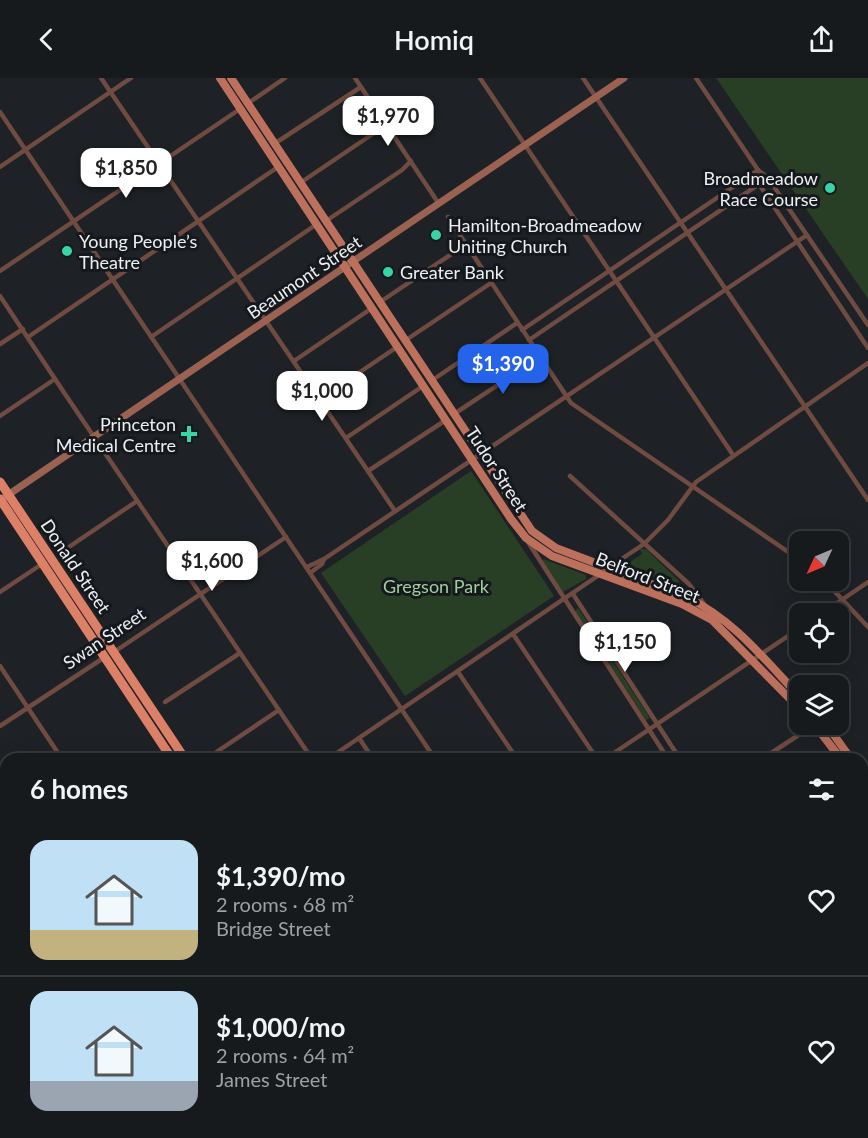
<!DOCTYPE html>
<html lang="en">
<head>
<meta charset="utf-8">
<style>
  :root { --surface:#161a1c; --page:#232729; --text:#f1f3f6; --muted:#9ea1a3; --line:#35383b; --accent:#2563eb }
  body { margin:0; font-family:Lato,sans-serif; background:var(--page); color:var(--text); height:100vh; display:flex; flex-direction:column; font-size:22px; white-space:nowrap }
  * { box-sizing:border-box; margin:0 }
  p { font-size:20px; color:var(--muted) }
  .icon { flex:none; width:33px; height:33px; fill:none; stroke:currentColor; stroke-width:2; stroke-linecap:round; stroke-linejoin:round }
  .map { position:relative; flex:1; overflow:hidden }
  .sheet { position:absolute; left:0px; top:675px; width:868px; height:386px; display:flex; flex-direction:column; background:var(--surface); border-radius:18px 18px 0 0; box-shadow:0 6px 24px #0002,0 0 0 2px var(--line) }
  .sheet>* { flex:none }
  .needle { width:39px; rotate:226deg }
  .fabs { position:absolute; left:789px; top:453px; display:grid; gap:12px }
  .fabs a { display:grid; place-items:center; width:60px; height:60px; border-radius:12px; background:var(--surface); box-shadow:0 6px 24px #0002,0 0 0 2px var(--line); font-size:30px }
  .price { position:absolute; translate:-50% -51px; padding:0 14px; border-radius:12px; background:#fff; color:#222; font-size:20px; line-height:39px; filter:drop-shadow(0 2px 3px #0008) }
  .price::after { content:''; position:absolute; left:50%; top:36px; width:18px; height:14px; margin-left:-9px; background:inherit; clip-path:polygon(0 0,100% 0,50% 100%) }
  .price.on { background:var(--accent); color:#fff }
  ul { padding:0; list-style:none }
  li { display:flex; align-items:center; gap:18px; height:150px; padding:0 30px }
  li+li { border-top:2px solid var(--line) }
  li span { display:grid; place-items:center; flex:none; width:168px; height:120px; border-radius:18px; color:#555 }
  li>.icon { margin-inline-start:auto }
  span .icon { width:72px; height:72px; fill:#fffc; stroke-width:1 }
  li b { font-size:26px }
  h2 { display:flex; justify-content:space-between; align-items:center; height:72px; padding:0 30px; font-size:26px }
  header { display:flex; justify-content:space-between; align-items:center; height:78px; padding:0 30px; background:var(--surface); font-size:27px; font-weight:600 }
  .map>svg:first-child { display:block }
  .green { fill:#293f25 }
  .lines { fill:none; stroke-linecap:round; stroke-linejoin:round }
  .stream { stroke:#3e6d80; stroke-width:1.5 }
  .street { stroke:#704b41; stroke-width:4.5 }
  .secondary { stroke:#9b6151; stroke-width:7 }
  .primary { stroke:#bd715d; stroke-width:8 }
  .highway { stroke:#dc8068; stroke-width:9 }
  .rail { stroke:#9b9ea1; stroke-width:1.5; stroke-dasharray:10 10; stroke-linecap:butt }
  .poi-dot { fill:#38d4a6; stroke:#15191d; stroke-width:2 }
  .labels { text-anchor:middle; dominant-baseline:central; stroke-width:6; stroke-linejoin:round; paint-order:stroke }
  .poi-label { font-size:18px; fill:#edf0f3; stroke:#15191d; text-anchor:start }
  .street-label { font-size:18px; fill:#edf0f3; stroke:#15191d }
  .park-label { font-size:18px; fill:#a1ce98; stroke:#15191d }
</style>
</head>
<body>
<header><svg class="icon" aria-label="back" viewBox="0 0 24 24"><path d="M15 5l-7 7 7 7"/></svg>Homiq<svg class="icon" aria-label="share" viewBox="0 0 24 24"><path d="M12 15V3M7 8l5-5 5 5M5 13v7h14v-7"/></svg></header>
<div class="map">
<svg width="868" height="1060" viewBox="0 0 868 1060">
  <rect width="100%" height="100%" fill="#1e2226"/>
  <g class="green">
    <polygon points="716,0 868,0 868,221"/>
    <polygon points="471,393 554,518 405,618 321,495"/>
    <polygon points="640,471 646,471 679,503 678,506 674,507 620,485 625,481 629,485 642,476"/>
    <polygon points="543,481 586,497 586,501 563,514 542,484"/>
    <polygon points="578,530 650,640 646,642 575,533"/>
    <polygon points="6,917 6,1024 0,1030 0,918"/>
    <polygon points="444,1055 444,1054 759,1055 757,1060 446,1060"/>
  </g>
  <g class="lines">
    <polyline class="stream" points="0,1035 6,1030"/>
    <g class="street">
      <polyline points="101,0 395,433"/>
      <polyline points="355,0 439,126"/>
      <polyline points="480,0 733,377"/>
      <polyline points="583,0 868,422"/>
      <polyline points="696,0 758,92 768,100 868,247"/>
      <polyline points="247,26 285,0"/>
      <polyline points="0,34 435,681"/>
      <polyline points="274,66 361,9"/>
      <polyline points="0,89 131,0"/>
      <polyline points="758,92 759,106 868,270"/>
      <polyline points="300,105 386,47"/>
      <polyline points="448,139 571,325 800,482"/>
      <polyline points="326,143 402,92 411,83"/>
      <polyline points="0,193 240,31"/>
      <polyline points="0,218 65,316 312,681"/>
      <polyline points="380,224 465,167"/>
      <polyline points="522,252 758,92"/>
      <polyline points="28,259 278,89"/>
      <polyline points="151,259 317,146"/>
      <polyline points="406,262 491,205"/>
      <polyline points="529,262 768,100"/>
      <polyline points="0,266 23,251"/>
      <polyline points="294,283 372,230"/>
      <polyline points="431,303 517,245"/>
      <polyline points="320,321 397,269"/>
      <polyline points="454,336 540,279"/>
      <polyline points="0,338 55,301"/>
      <polyline points="346,360 423,308"/>
      <polyline points="368,393 446,342"/>
      <polyline points="570,398 689,506 705,527"/>
      <polyline points="528,464 668,681"/>
      <polyline points="63,473 137,423"/>
      <polyline points="307,489 324,481 807,157"/>
      <polyline points="608,490 644,466 668,442 696,404 868,285"/>
      <polyline points="310,495 322,486 324,481"/>
      <polyline points="824,502 868,549"/>
      <polyline points="0,514 42,486"/>
      <polyline points="573,516 680,681"/>
      <polyline points="821,536 868,504"/>
      <polyline points="513,556 597,681"/>
      <polyline points="114,574 286,459"/>
      <polyline points="0,588 62,681"/>
      <polyline points="458,594 517,681"/>
      <polyline points="165,624 240,575"/>
      <polyline points="0,648 105,579"/>
      <polyline points="359,660 373,681"/>
      <polyline points="206,681 279,632"/>
      <polyline points="328,681 602,495"/>
      <polyline points="605,681 800,550"/>
      <polyline points="725,681 735,676 739,681"/>
      <polyline points="762,681 814,647"/>
      <polyline points="862,743 868,739"/>
      <polyline points="867,920 868,911"/>
      <polyline points="862,989 868,989"/>
      <polyline points="348,1054 352,1060"/>
      <polyline points="816,1060 818,1054"/>
    </g>
    <polyline class="secondary" points="5,419 624,0"/>
    <g class="primary">
      <polyline points="220,0 511,441 526,460 552,478 682,526 712,542 800,631"/>
      <path d="M 231,0 L 532,453 L 556,470 L 688,520 C 733,541 766,583 800,619"/>
      <polyline points="814,646 841,681"/>
      <polyline points="826,646 851,681"/>
      <polyline points="862,696 868,704"/>
      <polyline points="862,709 868,715"/>
    </g>
    <g class="highway">
      <polyline points="0,404 185,681"/>
      <polyline points="0,421 172,681"/>
      <polyline points="410,1060 418,1054 421,1060"/>
    </g>
    <g class="rail">
      <polyline points="0,685 6,693"/>
      <polyline points="0,814 6,823"/>
      <polyline points="0,852 6,855"/>
      <polyline points="0,912 6,909"/>
      <polyline points="862,949 868,950"/>
      <polyline points="862,964 868,964"/>
    </g>
  </g>
  <g class="poi-dot">
    <circle cx="830" cy="110" r="6"/>
    <circle cx="436" cy="157" r="6"/>
    <circle cx="67" cy="173" r="6"/>
    <circle cx="388" cy="194" r="6"/>
    <path d="M186 347h6v6h6v6h-6v6h-6v-6h-6v-6h6z"/>
  </g>
  <g class="labels">
    <g class="poi-label">
      <text x="818" y="100" text-anchor="end">Broadmeadow<tspan x="818" dy="21">Race Course</tspan></text>
      <text x="448" y="147">Hamilton-Broadmeadow<tspan x="448" dy="21">Uniting Church</tspan></text>
      <text x="79" y="163">Young People’s<tspan x="79" dy="21">Theatre</tspan></text>
      <text x="400" y="194">Greater Bank</text>
      <text x="176" y="346" text-anchor="end">Princeton<tspan x="176" dy="21">Medical Centre</tspan></text>
    </g>
    <g class="street-label">
      <text transform="translate(304 199) rotate(-34)">Beaumont Street</text>
      <text transform="translate(497 391) rotate(57)">Tudor Street</text>
      <text transform="translate(76 488) rotate(56)">Donald Street</text>
      <text transform="translate(648 499) rotate(21)">Belford Street</text>
      <text transform="translate(104 560) rotate(-34)">Swan Street</text>
    </g>
    <g class="park-label">
      <text x="436" y="508">Gregson Park</text>
    </g>
  </g>
</svg>
<div class="fabs">
<a><svg class="needle" viewBox="-14 -14 28 28"><path d="M0-13l5 13h-10z" fill="#e53935"/><path d="M0 13l5-13h-10z" fill="#9ea1a3"/></svg></a>
<a><svg class="icon" aria-label="locate" viewBox="0 0 24 24"><circle cx="12" cy="12" r="6"/><path d="M12 2v4M12 18v4M2 12h4M18 12h4"/></svg></a>
<a><svg class="icon" aria-label="layers" viewBox="0 0 24 24"><path d="M12 4l9 5-9 5-9-5zM3 14l9 5 9-5"/></svg></a>
</div>
<b class="price" style="left:388px;top:69px">$1,970</b>
<b class="price" style="left:126px;top:121px">$1,850</b>
<b class="price on" style="left:503px;top:317px">$1,390</b>
<b class="price" style="left:322px;top:344px">$1,000</b>
<b class="price" style="left:212px;top:514px">$1,600</b>
<b class="price" style="left:625px;top:595px">$1,150</b>
<section class="sheet">
<h2>6 homes<svg class="icon" aria-label="filters" viewBox="0 0 24 24"><path d="M4 7h16M4 17h16"/><circle cx="9" cy="7" r="2"/><circle cx="15" cy="17" r="2"/></svg></h2>
<ul>
<li><span style="background:linear-gradient(#bfe0f5 75%,#c2b280 0)"><svg class="icon" aria-label="home" viewBox="0 0 24 24"><path d="M3 11l9-7 9 7M6 9v11h12V9"/></svg></span><div><b>$1,390/mo</b><p>2 rooms · 68 m²</p><p>Bridge Street</p></div><svg class="icon" aria-label="heart" viewBox="0 0 24 24"><path d="M12 20l-8-8c-3-5 5-10 8-4 3-6 11-1 8 4z"/></svg></li>
<li><span style="background:linear-gradient(#bfe0f5 75%,#9aa5b1 0)"><svg class="icon" aria-label="home" viewBox="0 0 24 24"><path d="M3 11l9-7 9 7M6 9v11h12V9"/></svg></span><div><b>$1,000/mo</b><p>2 rooms · 64 m²</p><p>James Street</p></div><svg class="icon" aria-label="heart" viewBox="0 0 24 24"><path d="M12 20l-8-8c-3-5 5-10 8-4 3-6 11-1 8 4z"/></svg></li>
</ul>
</section>
</div>
</body>
</html>
